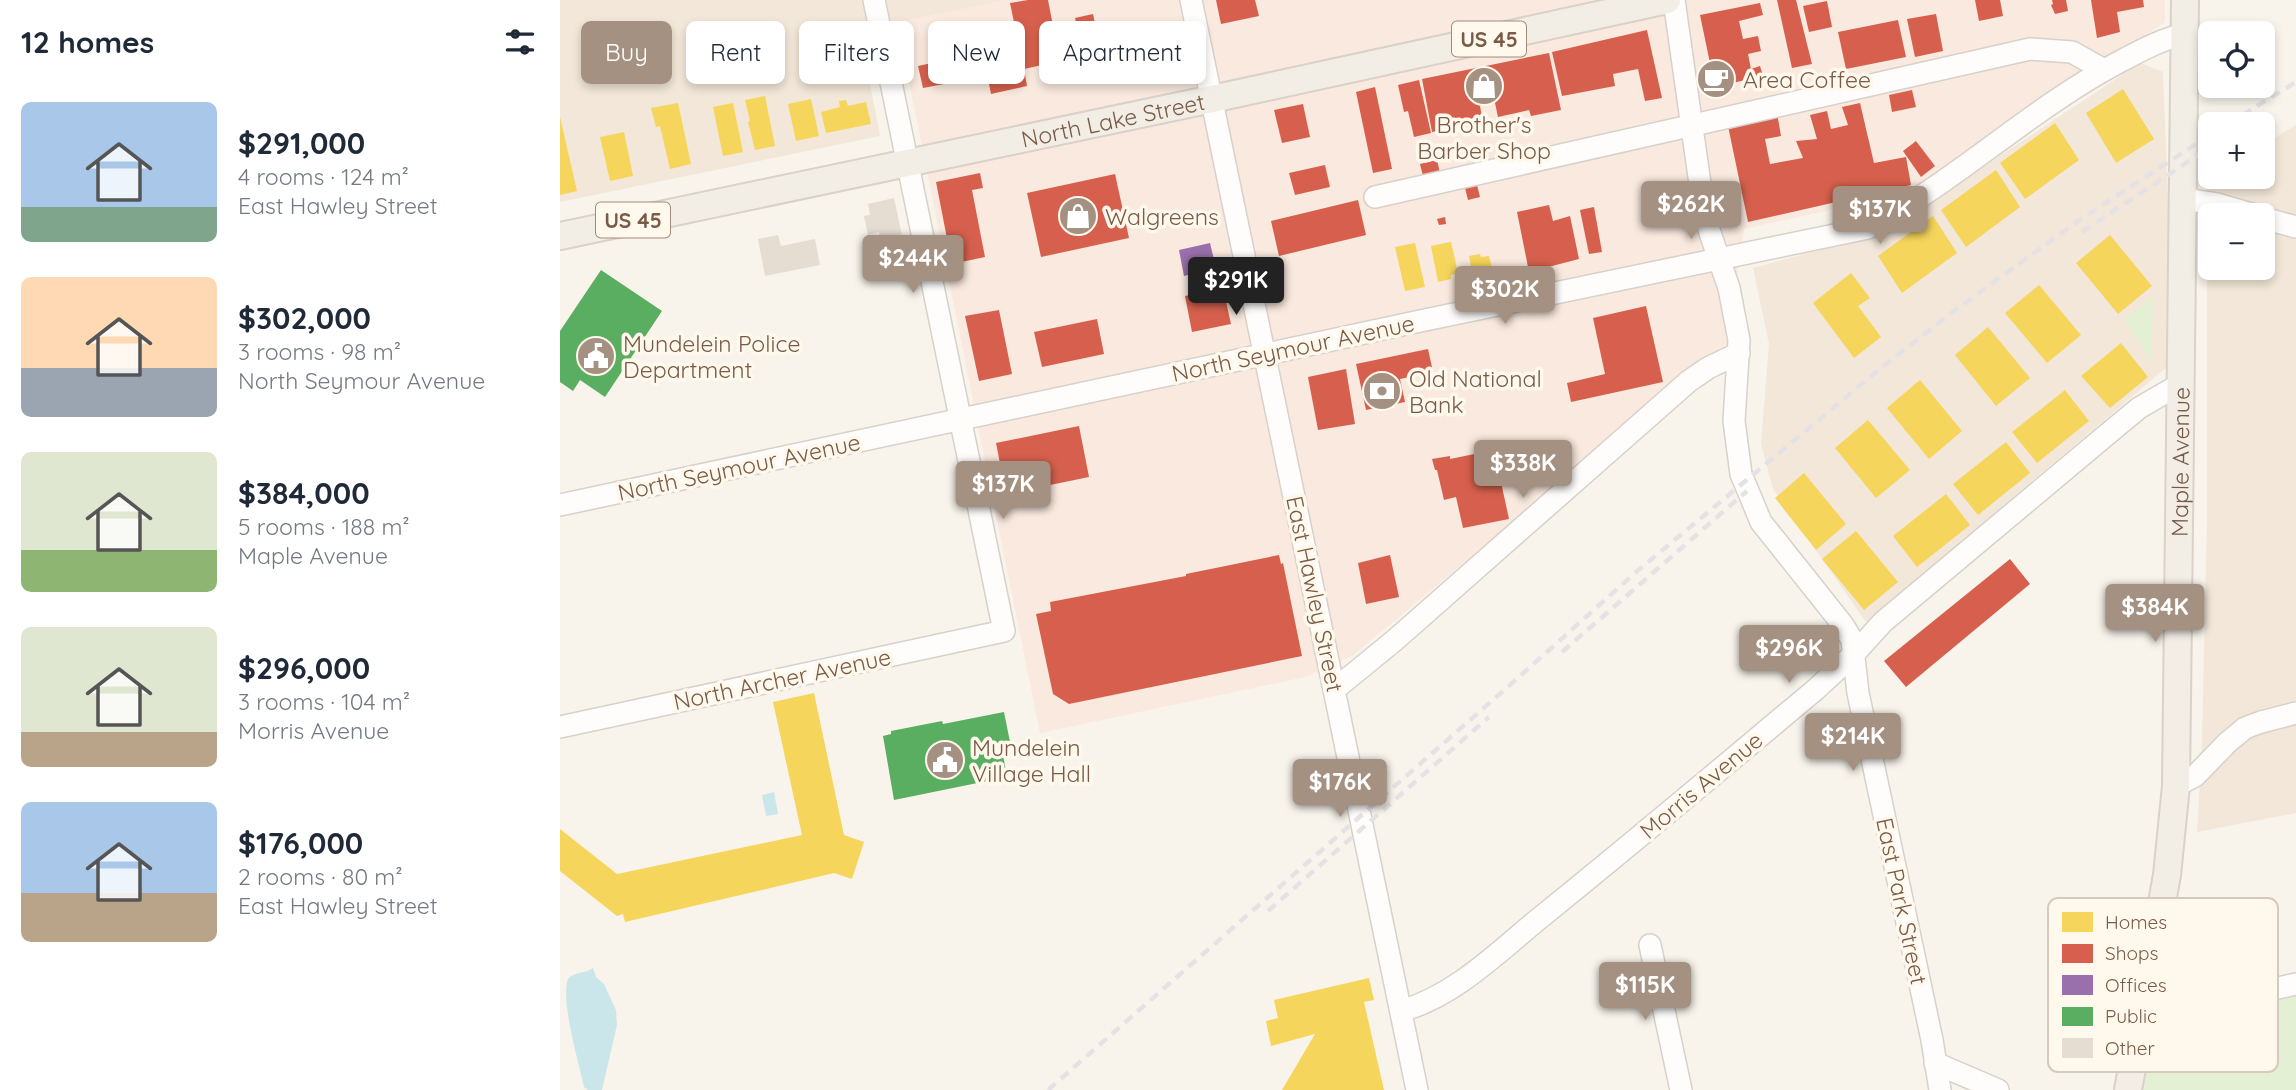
<!DOCTYPE html>
<html lang="en">
<head>
<meta charset="utf-8">
<style>
  :root { --surface:#fff; --page:#f6f6f7; --text:#1f2937; --muted:#747a83; --accent:#a59181 }
  body { margin:0; font-family:Quicksand,sans-serif; background:var(--page); color:var(--text); height:100vh; display:flex; flex-direction:column; font-size:26px; white-space:nowrap }
  * { box-sizing:border-box; margin:0 }
  p { font-size:23px; color:var(--muted) }
  .icon { flex:none; width:38px; height:38px; fill:none; stroke:currentColor; stroke-width:2; stroke-linecap:round; stroke-linejoin:round }
  .map { position:relative; flex:1; overflow:hidden }
  .drawer { display:flex; flex-direction:column; background:var(--surface); width:560px }
  .drawer>* { flex:none }
  .guide { position:absolute; left:21px; top:21px; width:665px; height:63px; display:flex; gap:14px }
  .buttons { position:absolute; left:1638px; top:21px; display:grid; gap:14px }
  .buttons a { display:grid; place-items:center; width:77px; height:77px; border-radius:10px; background:var(--surface); box-shadow:0 4px 10px #0003; font-size:35px }
  .price { position:absolute; translate:-50% -60px; padding:0 16px; border-radius:7px; background:var(--accent); color:#fff; font-size:23px; line-height:46px; filter:drop-shadow(0 2px 4px #0008) }
  .price::after { content:''; position:absolute; left:50%; top:42px; width:21px; height:16px; margin-left:-10px; background:inherit; clip-path:polygon(0 0,100% 0,50% 100%) }
  .price.selected { background:#222; color:#fff }
  ul { padding:0; list-style:none }
  li { display:flex; align-items:center; gap:21px; height:175px; padding:0 21px }
  li span { display:grid; place-items:center; flex:none; width:196px; height:140px; border-radius:10px; color:#555 }
  li>.icon { margin-inline-start:auto }
  span .icon { width:84px; height:84px; fill:#fffc; stroke-width:1 }
  li b { font-size:30px }
  h2 { display:flex; justify-content:space-between; align-items:center; height:84px; padding:0 21px; font-size:30px }
  .pill { padding:0 24px; border-radius:10px; background:var(--surface); box-shadow:0 4px 10px #0003; font-size:24px; line-height:63px }
  .pill.selected { background:var(--accent); color:#fff }
  main { display:flex; flex:1; min-height:0 }
  .map>svg:first-child { display:block }
  .residential { fill:#f2e7d8; fill-rule:evenodd }
  .commercial { fill:#f9e9de }
  .green { fill:#e3f0d4 }
  .water { fill:#cbe6ea }
  .homes { fill:#f6d55c }
  .shops { fill:#d6604d }
  .offices { fill:#9970ab }
  .public { fill:#5aae61 }
  .building { fill:#e5dcd2 }
  .lines { fill:none; stroke-linecap:round; stroke-linejoin:round }
  .minor-casing { stroke:#d7d1c9; stroke-width:24 }
  .major-casing { stroke:#dad1c9; stroke-width:30 }
  .minor { stroke:#fefdfc; stroke-width:21 }
  .major { stroke:#f3eee5; stroke-width:26 }
  .rail { stroke:#e5e2e5; stroke-width:4.5; stroke-dasharray:10 7; stroke-linecap:butt }
  .labels { text-anchor:middle; dominant-baseline:central; stroke-width:7; stroke-linejoin:round; paint-order:stroke }
  .shield { fill:#fff9ed; stroke:#a18a7a; stroke-width:2 }
  .shield-label { font-size:21px; font-weight:bold; fill:#795b48 }
  .poi-label { font-size:23px; fill:#795b48; stroke:#fff9ed; text-anchor:start }
  .street-label { font-size:23px; fill:#795b48; stroke:#fff9ed }
  .key { fill:#fff9ed; stroke:#d7cabc; stroke-width:2 }
  .key-label { font-size:19px; fill:#795b48 }
</style>
</head>
<body>
<main>
<section class="drawer">
<h2>12 homes<svg class="icon" aria-label="filters" viewBox="0 0 24 24"><path d="M4 7h16M4 17h16"/><circle cx="9" cy="7" r="2"/><circle cx="15" cy="17" r="2"/></svg></h2>
<ul>
<li><span style="background:linear-gradient(#a9c7e8 75%,#7fa58c 0)"><svg class="icon" aria-label="home" viewBox="0 0 24 24"><path d="M3 11l9-7 9 7M6 9v11h12V9"/></svg></span><div><b>$291,000</b><p>4 rooms · 124 m²</p><p>East Hawley Street</p></div></li>
<li><span style="background:linear-gradient(#ffd9b3 65%,#9aa5b1 0)"><svg class="icon" aria-label="home" viewBox="0 0 24 24"><path d="M3 11l9-7 9 7M6 9v11h12V9"/></svg></span><div><b>$302,000</b><p>3 rooms · 98 m²</p><p>North Seymour Avenue</p></div></li>
<li><span style="background:linear-gradient(#dfe7d0 70%,#8fb573 0)"><svg class="icon" aria-label="home" viewBox="0 0 24 24"><path d="M3 11l9-7 9 7M6 9v11h12V9"/></svg></span><div><b>$384,000</b><p>5 rooms · 188 m²</p><p>Maple Avenue</p></div></li>
<li><span style="background:linear-gradient(#dfe7d0 75%,#b9a48a 0)"><svg class="icon" aria-label="home" viewBox="0 0 24 24"><path d="M3 11l9-7 9 7M6 9v11h12V9"/></svg></span><div><b>$296,000</b><p>3 rooms · 104 m²</p><p>Morris Avenue</p></div></li>
<li><span style="background:linear-gradient(#a9c7e8 65%,#b9a48a 0)"><svg class="icon" aria-label="home" viewBox="0 0 24 24"><path d="M3 11l9-7 9 7M6 9v11h12V9"/></svg></span><div><b>$176,000</b><p>2 rooms · 80 m²</p><p>East Hawley Street</p></div></li>
</ul>
</section>
<div class="map">
<svg width="1736" height="1090" viewBox="0 0 1736 1090">
  <rect width="100%" height="100%" fill="#f8f4eb"/>
  <g class="residential">
    <polygon points="0,0 446,0 300,31 320,136 0,202"/>
    <polygon points="1580,63 1603,72 1614,361 1306,622 1213,489 1201,444 1209,344 1193,268 1325,232"/>
    <path d="M 1736,125 L 1736,813 L 1637,832 L 1642,742 L 1647,518 L 1647,178 L 1703,177 L 1703,145 ZM 1650,215 L 1703,215 L 1703,268 L 1650,268 Z"/>
  </g>
  <polygon class="commercial" points="446,0 1605,0 1605,22 1348,193 1184,229 1167,344 792,656 745,677 480,733 337,22"/>
  <g class="green">
    <polygon points="1593,297 1591,361 1564,320"/>
    <polygon points="1736,984 1736,1090 1569,1090 1580,1028 1614,1009"/>
  </g>
  <g class="water">
    <polygon points="214,792 218,814 206,816 202,795"/>
    <path d="M 33,968 L 36,977 L 44,984 L 56,1010 L 57,1025 L 42,1090 L 28,1090 L 24,1087 C 19,1062 0,1001 8,979 C 15,971 25,974 33,968 Z"/>
  </g>
  <g class="homes">
    <polygon points="1563,89 1594,139 1556,163 1526,113"/>
    <polygon points="205,96 215,146 195,150 188,122 190,121 185,100"/>
    <polygon points="251,99 259,136 236,141 228,104"/>
    <polygon points="286,100 288,106 306,102 311,124 266,133 261,112 280,107 279,101"/>
    <polygon points="118,103 131,164 110,169 100,126 96,127 91,108"/>
    <polygon points="173,103 183,152 163,156 153,107"/>
    <polygon points="0,117 17,191 0,195"/>
    <polygon points="1495,123 1519,160 1465,199 1440,163"/>
    <polygon points="64,132 73,176 50,181 40,137"/>
    <polygon points="1436,170 1460,207 1406,247 1381,210"/>
    <polygon points="1373,216 1397,253 1342,293 1318,256"/>
    <polygon points="1550,235 1592,286 1558,314 1516,263"/>
    <polygon points="891,242 898,273 891,275 891,279 878,282 871,246"/>
    <polygon points="855,243 865,287 845,291 835,247"/>
    <polygon points="920,254 921,257 929,256 932,268 924,270 925,274 913,276 909,256"/>
    <polygon points="1291,273 1310,298 1298,306 1321,337 1294,358 1253,303"/>
    <polygon points="1479,285 1521,335 1487,363 1445,313"/>
    <polygon points="1428,327 1470,378 1436,406 1395,355"/>
    <polygon points="1561,343 1588,377 1550,408 1521,376"/>
    <polygon points="1360,380 1402,431 1369,459 1327,408"/>
    <polygon points="1505,390 1529,421 1477,463 1452,432"/>
    <polygon points="1308,420 1350,470 1316,498 1275,448"/>
    <polygon points="1446,442 1470,473 1418,515 1393,484"/>
    <polygon points="1244,473 1286,524 1256,550 1215,498"/>
    <polygon points="1386,494 1410,525 1357,567 1333,536"/>
    <polygon points="1296,531 1338,582 1304,610 1262,559"/>
    <polygon points="254,693 284,835 304,842 292,879 274,873 65,922 63,914 57,916 0,871 0,829 57,874 242,835 213,702"/>
    <polygon points="809,978 814,1000 804,1002 824,1090 722,1090 755,1034 711,1046 706,1021 718,1018 714,1000"/>
  </g>
  <g class="shops">
    <polygon points="468,0 488,0 500,61 464,69 467,86 431,94 424,59 460,51 450,3"/>
    <polygon points="656,0 695,0 699,16 661,24"/>
    <polygon points="1217,0 1236,0 1252,64 1232,68"/>
    <polygon points="1415,0 1440,0 1443,16 1419,21"/>
    <polygon points="1492,0 1506,0 1508,11 1495,14 1491,5 1493,4"/>
    <polygon points="1531,0 1583,0 1584,7 1557,12 1560,32 1537,38"/>
    <polygon points="1267,1 1272,27 1249,32 1243,6"/>
    <polygon points="1200,3 1203,15 1179,21 1183,39 1198,36 1201,51 1188,54 1191,69 1200,66 1203,76 1155,87 1140,15"/>
    <polygon points="533,14 545,73 527,77 515,18"/>
    <polygon points="1376,14 1383,51 1355,57 1347,19"/>
    <polygon points="1338,20 1346,57 1286,69 1278,32"/>
    <polygon points="1087,30 1102,98 1085,101 1078,69 1053,74 1055,86 1002,96 992,52"/>
    <polygon points="608,39 614,66 575,74 569,48"/>
    <polygon points="989,53 1001,110 971,116 969,110 938,117 935,103 920,106 923,122 872,132 862,79"/>
    <polygon points="378,58 384,84 363,88 358,66 372,63 371,59"/>
    <polygon points="859,80 871,133 854,137 848,111 844,112 838,85"/>
    <polygon points="815,87 832,169 813,173 796,92"/>
    <polygon points="1352,90 1356,107 1332,112 1329,95"/>
    <polygon points="1300,103 1314,163 1346,157 1351,185 1188,222 1168,126 1217,113 1221,136 1205,139 1210,164 1243,158 1236,141 1257,139 1250,115 1267,111 1271,129 1288,125 1282,107"/>
    <polygon points="743,104 750,137 722,143 714,110"/>
    <polygon points="1356,141 1375,166 1361,177 1343,151"/>
    <polygon points="877,160 880,173 863,176 860,164"/>
    <polygon points="765,165 770,187 735,195 729,173"/>
    <polygon points="420,173 423,188 412,190 425,257 392,264 376,182"/>
    <polygon points="555,174 569,238 481,257 467,193"/>
    <polygon points="916,181 920,197 908,200 904,184"/>
    <polygon points="798,200 806,235 719,256 711,221"/>
    <polygon points="989,205 993,221 1010,216 1019,259 969,272 957,212"/>
    <polygon points="1034,207 1042,252 1029,254 1020,210"/>
    <polygon points="885,217 886,224 879,225 877,219"/>
    <polygon points="663,288 671,324 632,332 625,296"/>
    <polygon points="1086,306 1103,382 1011,402 1007,383 1045,374 1033,318"/>
    <polygon points="439,310 452,374 419,381 405,316"/>
    <polygon points="537,319 544,354 482,367 474,332"/>
    <polygon points="868,349 873,372 840,379 845,402 806,410 796,364"/>
    <polygon points="786,369 795,424 758,430 748,377"/>
    <polygon points="519,426 529,477 446,494 436,443"/>
    <polygon points="934,450 949,519 903,528 896,497 884,500 877,470 875,470 872,459 890,456 890,459"/>
    <polygon points="719,555 721,564 723,563 742,656 509,704 493,694 476,614 491,611 490,602 626,576 626,574"/>
    <polygon points="830,555 839,597 806,604 798,563"/>
    <polygon points="1450,559 1470,584 1346,687 1324,661"/>
  </g>
  <polygon class="offices" points="650,243 656,268 624,276 619,250"/>
  <g class="public">
    <polygon points="41,270 102,311 45,397 20,380 13,391 0,382 0,331"/>
    <polygon points="444,712 450,742 441,744 447,777 334,800 323,736 331,734 331,731 382,721 383,724"/>
  </g>
  <g class="building">
    <polygon points="334,198 344,245 323,250 319,232 308,235 304,216 310,215 308,204"/>
    <polygon points="218,235 221,246 255,239 260,265 205,276 198,239"/>
  </g>
  <g class="lines">
    <defs>
      <g id="minor">
        <polyline points="631,0 857,1090"/>
        <polyline points="1114,0 1142,198 1149,230 1169,288 1179,340 1174,421 1181,474 1201,522 1283,625 1292,640 1298,693 1372,1040 1380,1090"/>
        <polyline points="815,197 1470,49 1512,52 1544,70"/>
        <polyline points="1624,199 1657,204 1695,215"/>
        <polyline points="1703,218 1736,227"/>
        <path d="M 0,505 L 865,320 L 1308,228 C 1397,181 1471,108 1561,61 C 1582,50 1602,39 1625,34"/>
        <polyline points="775,689 835,640 1129,381 1148,368 1179,353"/>
        <polyline points="0,727 444,631 314,0"/>
        <polyline points="1616,786 1635,776 1667,743 1685,728 1701,722 1736,713"/>
        <polyline points="1090,945 1121,1090"/>
        <path d="M 1583,1010 C 1634,1011 1686,995 1736,984"/>
        <path d="M 841,1011 C 895,996 938,952 981,917 C 1073,843 1164,766 1255,690 L 1293,655 L 1323,622 L 1550,432 L 1579,408 L 1622,383"/>
        <polyline points="1375,1063 1438,1090"/>
      </g>
      <g id="major">
        <path id="s1" d="M 0,236 L 652,99 L 1107,0"/>
        <path id="s2" d="M 1568,1090 L 1607,875 L 1616,786 L 1625,0"/>
      </g>
    </defs>
    <use href="#minor" class="minor-casing"/>
    <use href="#major" class="major-casing"/>
    <use href="#minor" class="minor"/>
    <use href="#major" class="major"/>
    <g class="rail">
      <polyline points="1668,124 1736,82"/>
      <polyline points="1522,232 1650,147"/>
      <polyline points="1002,652 1187,491"/>
      <polyline points="708,911 929,717"/>
      <polyline points="488,1090 950,685 1075,573 1321,368 1394,311 1518,221 1650,135"/>
    </g>
  </g>
  <defs>
    <symbol id="cafe-disc" viewBox="-11 -11 22 22"><circle r="9.5" fill="#a59181" stroke="#fff9ed"/><path d="M-5.5-4.5H6V0H3Q3 3.5 0 3.5H-2.5Q-5.5 3.5-5.5 0ZM3-3.2v2h1.7v-2ZM-6 4.5H4V6H-6Z" fill="#fff"/></symbol>
    <symbol id="shop-disc" viewBox="-11 -11 22 22"><circle r="9.5" fill="#a59181" stroke="#fff9ed"/><path d="M-5-2.5h2.3a2.7 3.5 0 0 1 5.4 0H5L5.5 6h-11ZM-1.5-2.5h3a1.5 2.3 0 0 0-3 0Z" fill="#fff"/></symbol>
    <symbol id="civic-disc" viewBox="-11 -11 22 22"><circle r="9.5" fill="#a59181" stroke="#fff9ed"/><path d="M-.6-6.5H3V-4.5H.6V-3L4-1V1h2V6H-6V1h2V-1L-.6-3ZM-1.2 2.5V6h2.4V2.5Z" fill="#fff"/></symbol>
    <symbol id="bank-disc" viewBox="-11 -11 22 22"><circle r="9.5" fill="#a59181" stroke="#fff9ed"/><path d="M-6-4H6V4H-6ZM0-2.3a2.3 2.3 0 1 0 0 4.6a2.3 2.3 0 1 0 0-4.6Z" fill="#fff"/></symbol>
  </defs>
  <g fill-rule="evenodd">
    <use href="#cafe-disc" x="1134" y="57" width="44" height="44"/>
    <use href="#shop-disc" x="902" y="64" width="44" height="44"/>
    <use href="#shop-disc" x="496" y="194" width="44" height="44"/>
    <use href="#civic-disc" x="14" y="334" width="44" height="44"/>
    <use href="#bank-disc" x="800" y="369" width="44" height="44"/>
    <use href="#civic-disc" x="363" y="738" width="44" height="44"/>
  </g>
  <g class="labels">
    <g class="shield">
      <rect x="892" y="21.5" width="74" height="35" rx="5"/>
      <rect x="36" y="202.5" width="74" height="35" rx="5"/>
    </g>
    <g class="shield-label">
      <text x="929" y="39">US 45</text>
      <text x="73" y="220">US 45</text>
    </g>
    <g class="poi-label">
      <text x="1183" y="79">Area Coffee</text>
      <text x="924" y="124" text-anchor="middle">Brother's<tspan x="924" dy="26">Barber Shop</tspan></text>
      <text x="545" y="216">Walgreens</text>
      <text x="63" y="343">Mundelein Police<tspan x="63" dy="26">Department</tspan></text>
      <text x="849" y="378">Old National<tspan x="849" dy="26">Bank</tspan></text>
      <text x="412" y="747">Mundelein<tspan x="412" dy="26">Village Hall</tspan></text>
    </g>
    <g class="street-label">
      <text stroke="none"><textPath href="#s1" startOffset="565">North Lake Street</textPath></text>
      <text transform="translate(733 348) rotate(-12)">North Seymour Avenue</text>
      <text stroke="none"><textPath href="#s2" startOffset="632">Maple Avenue</textPath></text>
      <text transform="translate(179 467) rotate(-12)">North Seymour Avenue</text>
      <text transform="translate(755 594) rotate(78)">East Hawley Street</text>
      <text transform="translate(222 679) rotate(-12)">North Archer Avenue</text>
      <text transform="translate(1141 785) rotate(-40)">Morris Avenue</text>
      <text transform="translate(1342 901) rotate(78)">East Park Street</text>
    </g>
  </g>
  <rect x="1488" y="898" width="230" height="174" rx="10" class="key"/>
  <rect x="1502" y="912" width="31" height="20" fill="#f6d55c"/>
  <rect x="1502" y="944" width="31" height="19" fill="#d6604d"/>
  <rect x="1502" y="975" width="31" height="20" fill="#9970ab"/>
  <rect x="1502" y="1007" width="31" height="19" fill="#5aae61"/>
  <rect x="1502" y="1038" width="31" height="20" fill="#e5dcd2"/>
  <g class="key-label">
    <text x="1545" y="929">Homes</text>
    <text x="1545" y="960">Shops</text>
    <text x="1545" y="992">Offices</text>
    <text x="1545" y="1023">Public</text>
    <text x="1545" y="1055">Other</text>
  </g>
</svg>
<div class="buttons">
<a><svg class="icon" aria-label="locate" viewBox="0 0 24 24"><circle cx="12" cy="12" r="6"/><path d="M12 2v4M12 18v4M2 12h4M18 12h4"/></svg></a>
<a>+</a>
<a>−</a>
</div>
<b class="price" style="left:1131px;top:241px">$262K</b>
<b class="price" style="left:1320px;top:246px">$137K</b>
<b class="price" style="left:353px;top:295px">$244K</b>
<b class="price selected" style="left:676px;top:317px">$291K</b>
<b class="price" style="left:945px;top:326px">$302K</b>
<b class="price" style="left:963px;top:500px">$338K</b>
<b class="price" style="left:443px;top:521px">$137K</b>
<b class="price" style="left:1595px;top:644px">$384K</b>
<b class="price" style="left:1229px;top:685px">$296K</b>
<b class="price" style="left:1293px;top:773px">$214K</b>
<b class="price" style="left:780px;top:819px">$176K</b>
<b class="price" style="left:1085px;top:1022px">$115K</b>
<div class="guide">
<a class="pill selected">Buy</a>
<a class="pill">Rent</a>
<a class="pill">Filters</a>
<a class="pill">New</a>
<a class="pill">Apartment</a>
</div>
</div>
</main>
</body>
</html>
